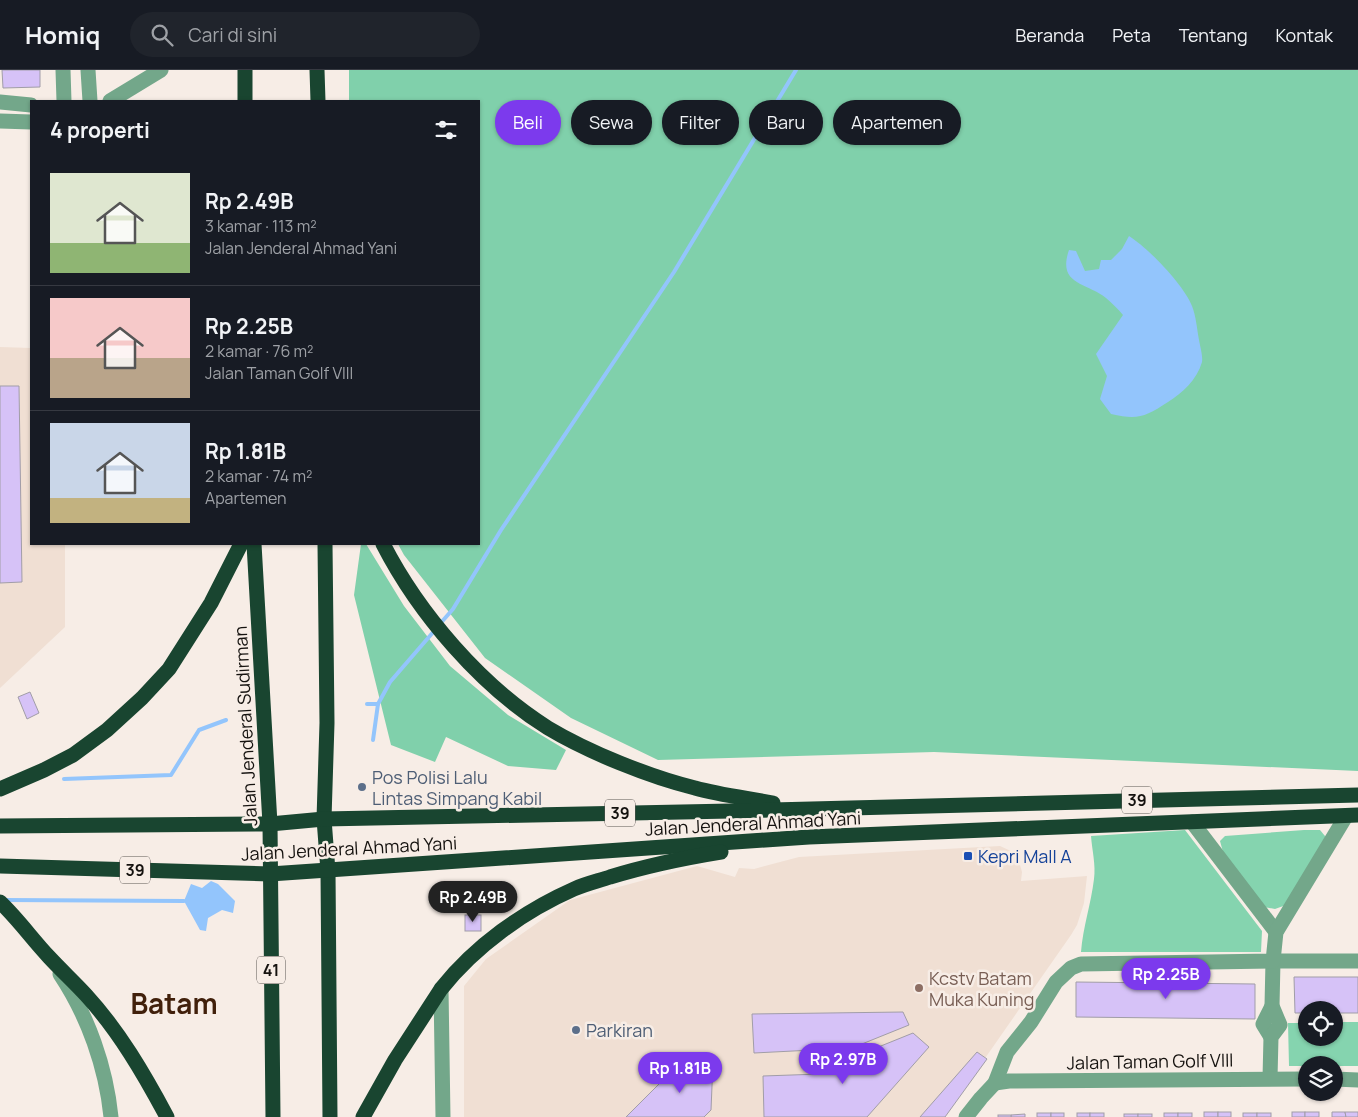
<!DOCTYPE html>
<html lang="id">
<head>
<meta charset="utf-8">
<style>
  :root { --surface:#171b24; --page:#20242c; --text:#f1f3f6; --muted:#9ea1a6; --line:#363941; --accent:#7c3aed }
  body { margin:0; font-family:Manrope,sans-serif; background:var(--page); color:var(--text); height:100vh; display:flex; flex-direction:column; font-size:19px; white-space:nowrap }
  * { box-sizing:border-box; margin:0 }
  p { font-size:16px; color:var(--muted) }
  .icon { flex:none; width:28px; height:28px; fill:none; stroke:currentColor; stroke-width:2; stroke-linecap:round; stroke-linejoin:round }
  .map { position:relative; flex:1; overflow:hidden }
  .sheet { position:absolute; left:30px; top:30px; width:450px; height:445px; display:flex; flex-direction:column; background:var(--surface); border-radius:0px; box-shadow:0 1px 4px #0004 }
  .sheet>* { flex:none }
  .hud { position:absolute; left:495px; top:30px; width:475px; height:45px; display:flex; gap:10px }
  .tools { position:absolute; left:1298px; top:931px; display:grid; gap:10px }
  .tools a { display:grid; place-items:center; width:45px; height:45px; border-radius:50%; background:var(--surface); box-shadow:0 1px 4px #0004; font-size:25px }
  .price { position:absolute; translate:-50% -42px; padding:0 11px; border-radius:18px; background:var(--accent); color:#fff; font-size:16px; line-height:32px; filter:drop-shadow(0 1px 2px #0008) }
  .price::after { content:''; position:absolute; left:50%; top:30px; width:15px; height:11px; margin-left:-8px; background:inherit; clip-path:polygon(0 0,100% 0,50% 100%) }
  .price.selected { background:#222; color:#fff }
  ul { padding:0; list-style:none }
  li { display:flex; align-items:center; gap:15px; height:125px; padding:0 20px }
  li+li { border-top:1px solid var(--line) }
  li span { display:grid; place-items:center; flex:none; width:140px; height:100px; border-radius:0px; color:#555 }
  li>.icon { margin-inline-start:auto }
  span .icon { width:60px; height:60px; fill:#fffc; stroke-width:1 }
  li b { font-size:21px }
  h2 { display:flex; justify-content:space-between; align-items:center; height:60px; padding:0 20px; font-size:21px }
  .pill { padding:0 18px; border-radius:22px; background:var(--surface); box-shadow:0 1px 4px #0004; font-size:18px; line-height:45px }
  .pill.selected { background:var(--accent); color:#fff }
  header { display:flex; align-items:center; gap:30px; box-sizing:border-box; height:70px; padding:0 25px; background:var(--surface); border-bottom:1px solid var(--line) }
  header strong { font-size:24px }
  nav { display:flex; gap:28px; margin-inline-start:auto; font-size:18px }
  .search { width:350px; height:45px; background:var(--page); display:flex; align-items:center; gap:12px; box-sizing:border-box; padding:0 18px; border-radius:28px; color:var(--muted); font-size:19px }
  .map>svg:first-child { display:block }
  .built { fill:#f0dfd3 }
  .green { fill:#85d4af }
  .forest { fill:#80d0ab }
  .water { fill:#93c5fc }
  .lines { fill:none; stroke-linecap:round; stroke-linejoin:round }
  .stream { stroke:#93c5fc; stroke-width:4 }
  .building { fill:#d6c2f7; stroke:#a19da7 }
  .minor { stroke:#73a78a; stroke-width:15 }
  .highway { stroke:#194530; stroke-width:15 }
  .service-dot { fill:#5c6f8a; stroke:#f7ede6; stroke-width:2 }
  .transit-dot { fill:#1a4fb4; stroke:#f7ede6; stroke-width:2 }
  .education-dot { fill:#8d6e63; stroke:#f7ede6; stroke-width:2 }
  .labels { text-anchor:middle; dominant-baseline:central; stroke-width:5; stroke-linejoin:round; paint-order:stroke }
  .shield { fill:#f7ede6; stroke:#595450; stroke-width:1 }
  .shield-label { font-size:16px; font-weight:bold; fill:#15120f }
  .street-label { font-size:18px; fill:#15120f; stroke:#f7ede6 }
  .service-label { font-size:18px; fill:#4e5e75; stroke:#f7ede6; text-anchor:start }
  .transit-label { font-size:18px; fill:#164399; stroke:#f7ede6; text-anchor:start }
  .education-label { font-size:18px; fill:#785e54; stroke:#f7ede6; text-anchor:start }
  .town-label { font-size:28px; font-weight:bold; fill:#41200b; stroke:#f7ede6 }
</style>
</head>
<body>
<header>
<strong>Homiq</strong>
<div class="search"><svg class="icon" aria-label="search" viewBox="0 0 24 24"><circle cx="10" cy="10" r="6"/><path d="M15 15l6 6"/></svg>Cari di sini</div>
<nav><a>Beranda</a><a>Peta</a><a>Tentang</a><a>Kontak</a></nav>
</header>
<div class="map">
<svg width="1358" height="1047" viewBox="0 0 1358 1047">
  <rect width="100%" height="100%" fill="#f7ede6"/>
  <g class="built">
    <polygon points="0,277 31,278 31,474 65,474 65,557 0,618"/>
    <polygon points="1000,776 1013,782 1020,795 1022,802 1021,811 1087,806 1084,833 1077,855 1071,865 988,984 942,1047 464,1047 464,916 486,889 570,830 697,796 735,807 739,798 754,799 799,787"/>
  </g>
  <g class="green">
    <path d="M 1185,760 L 1262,861 L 1261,882 L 1081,882 C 1083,857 1091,834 1094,809 C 1096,795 1092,780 1091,766 Z"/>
    <polygon points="1304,760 1320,760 1325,766 1326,774 1286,835 1275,839 1264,837 1223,782 1220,771 1225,766"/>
    <polygon points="1334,952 1358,952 1358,996 1289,996 1288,953 1306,953 1306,968 1334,968"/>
  </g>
  <g class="forest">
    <polygon points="349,0 1358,0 1358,701 934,682 658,690 571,648 485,588 404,485 398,474 479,474 479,31 349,31"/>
    <polygon points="361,474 366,474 404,536 450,596 508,645 566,680 556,700 508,696 446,667 435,692 391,675 354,525"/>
  </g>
  <g class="water">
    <path d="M 1129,166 C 1148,178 1184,215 1192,236 C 1196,246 1197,259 1199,270 C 1200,276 1203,286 1202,292 C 1197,310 1182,323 1168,332 C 1145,347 1138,350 1111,344 L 1100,329 L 1107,306 L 1096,284 L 1123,245 C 1118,239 1112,233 1106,228 C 1086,212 1057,215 1069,180 L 1076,181 L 1085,201 L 1099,199 L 1101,190 L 1111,190 L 1122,179 Z"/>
    <polygon points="211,811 218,814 235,831 233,843 222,840 208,848 206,861 200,860 184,831 191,814 202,818"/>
  </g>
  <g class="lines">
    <g class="stream">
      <polyline points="439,555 453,539 501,460 674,202 796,0"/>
      <polyline points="367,634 378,634"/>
      <polyline points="373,670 378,634 390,612 435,560"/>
      <polyline points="64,709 171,705 199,660 226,650"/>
      <polyline points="5,830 184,831"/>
    </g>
  </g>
  <g class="building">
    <polygon points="2,0 40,0 40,17 3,18"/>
    <polygon points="0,316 19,316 22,512 0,513"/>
    <polygon points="30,622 39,643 27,649 18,627"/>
    <rect x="465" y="845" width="16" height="16"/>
    <polygon points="1294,907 1358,907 1358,943 1334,943 1334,940 1306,940 1306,943 1295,943"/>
    <polygon points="1076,912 1255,914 1255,949 1076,947"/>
    <polygon points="903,942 909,955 852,978 754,983 752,944"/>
    <polygon points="913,963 929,977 867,1047 764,1047 763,1006 849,1003 866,982"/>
    <polygon points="977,982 987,989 945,1047 920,1047"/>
    <polygon points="713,992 711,1040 704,1047 626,1047 679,994"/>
    <rect x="1204" y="1042" width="14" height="5"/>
    <rect x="1218" y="1042" width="13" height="5"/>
    <rect x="1292" y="1042" width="13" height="5"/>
    <rect x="1305" y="1042" width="14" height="5"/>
    <polygon points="1332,1042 1345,1042 1346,1047 1332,1047"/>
    <polygon points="1345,1042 1358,1042 1358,1047 1346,1047"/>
    <rect x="1037" y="1043" width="14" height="4"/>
    <rect x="1051" y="1043" width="13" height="4"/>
    <rect x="1077" y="1043" width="13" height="4"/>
    <rect x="1090" y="1043" width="14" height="4"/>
    <rect x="1164" y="1043" width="14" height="4"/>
    <rect x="1178" y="1043" width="14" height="4"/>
    <rect x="1243" y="1043" width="14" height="4"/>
    <rect x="1257" y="1043" width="14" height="4"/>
    <polygon points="1025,1044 1025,1047 1011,1047 1011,1045"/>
    <rect x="1124" y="1044" width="14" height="3"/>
    <rect x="1138" y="1044" width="14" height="3"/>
    <rect x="998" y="1045" width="13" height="2"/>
  </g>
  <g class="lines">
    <g class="minor">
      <polyline points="63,0 64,31"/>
      <polyline points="88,0 90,31"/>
      <polyline points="110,31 161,0"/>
      <polyline points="0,32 31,35"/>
      <polyline points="0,51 31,52"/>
      <polyline points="1192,752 1276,862"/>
      <path d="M 60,904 C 88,946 106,997 111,1047"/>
      <polyline points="441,919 443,1047"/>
      <polyline points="1271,967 1263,954 1272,936"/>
      <polyline points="1270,1008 1271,967 1280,955 1272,936 1273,891 1358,891"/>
      <polyline points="1334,1009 1358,1010"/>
      <polyline points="995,1013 1009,1011 1306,1009"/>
      <polyline points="966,1047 981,1028 995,1013 1007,982 1031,952 1056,912 1071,898 1081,894 1273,891 1276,862 1346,746"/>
    </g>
    <g class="highway">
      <polyline points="245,0 245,31"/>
      <polyline points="317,0 318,31"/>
      <polyline points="254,474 270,754 273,1047"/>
      <polyline points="325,474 327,653 324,749 328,801 330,1047"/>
      <path d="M 383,474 C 419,544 481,616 548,658 C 588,682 650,707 695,718 C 720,725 747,728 773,733"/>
      <polyline points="0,719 44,700 73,685 107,660 142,628 169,599 211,533 241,474"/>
      <polyline points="0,756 270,754 324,749 731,741 1358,725"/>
      <polyline points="0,796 270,804 809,767 1358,745"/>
      <path d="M 0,832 C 18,849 32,869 49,887 C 61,900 74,912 86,925 C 119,961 144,1004 167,1047"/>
      <path d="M 363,1047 L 395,990 L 441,919 C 475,876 524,841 574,819 C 585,814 598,811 610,807 C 646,796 684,788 721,782"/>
    </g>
  </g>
  <g class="service-dot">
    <circle cx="362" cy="717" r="5"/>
    <circle cx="576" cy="960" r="5"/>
  </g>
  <rect class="transit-dot" x="963" y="781" width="10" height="10" rx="2.5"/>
  <circle class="education-dot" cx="919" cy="918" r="5"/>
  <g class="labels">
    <g class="shield">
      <rect x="1122" y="716.5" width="30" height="27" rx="4"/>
      <rect x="605" y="729.5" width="30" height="27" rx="4"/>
      <rect x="120" y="786.5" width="30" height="27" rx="4"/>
      <rect x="257" y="886.5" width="28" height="27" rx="4"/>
    </g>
    <g class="shield-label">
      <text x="1137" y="730">39</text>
      <text x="620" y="743">39</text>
      <text x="135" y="800">39</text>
      <text x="271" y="900">41</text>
    </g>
    <g class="street-label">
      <text transform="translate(245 656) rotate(-93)">Jalan Jenderal Sudirman</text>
      <text transform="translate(753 753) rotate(-3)">Jalan Jenderal Ahmad Yani</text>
      <text transform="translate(349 778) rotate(-3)">Jalan Jenderal Ahmad Yani</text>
      <text transform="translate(1150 991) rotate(-1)">Jalan Taman Golf VIII</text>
    </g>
    <g class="service-label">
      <text x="372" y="707">Pos Polisi Lalu<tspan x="372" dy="21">Lintas Simpang Kabil</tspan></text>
      <text x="586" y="960">Parkiran</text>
    </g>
    <g class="transit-label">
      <text x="978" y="786">Kepri Mall A</text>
    </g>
    <g class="education-label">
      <text x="929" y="908">Kcstv Batam<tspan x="929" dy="21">Muka Kuning</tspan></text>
    </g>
    <g class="town-label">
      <text x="174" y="933">Batam</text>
    </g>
  </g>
</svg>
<div class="tools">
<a><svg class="icon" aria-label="locate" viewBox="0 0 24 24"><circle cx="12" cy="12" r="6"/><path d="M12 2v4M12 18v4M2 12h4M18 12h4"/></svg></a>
<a><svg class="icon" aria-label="layers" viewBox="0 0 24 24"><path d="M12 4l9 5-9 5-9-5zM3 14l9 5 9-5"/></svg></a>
</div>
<b class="price selected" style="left:473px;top:853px">Rp 2.49B</b>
<b class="price" style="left:1166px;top:930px">Rp 2.25B</b>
<b class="price" style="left:843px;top:1015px">Rp 2.97B</b>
<b class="price" style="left:680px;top:1024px">Rp 1.81B</b>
<div class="hud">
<a class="pill selected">Beli</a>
<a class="pill">Sewa</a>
<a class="pill">Filter</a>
<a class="pill">Baru</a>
<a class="pill">Apartemen</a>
</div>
<section class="sheet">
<h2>4 properti<svg class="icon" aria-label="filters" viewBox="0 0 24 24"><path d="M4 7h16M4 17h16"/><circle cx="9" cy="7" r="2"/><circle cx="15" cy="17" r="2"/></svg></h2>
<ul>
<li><span style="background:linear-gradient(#dfe7d0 70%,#8fb573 0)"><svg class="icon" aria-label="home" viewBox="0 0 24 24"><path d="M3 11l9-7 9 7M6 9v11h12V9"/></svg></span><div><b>Rp 2.49B</b><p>3 kamar · 113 m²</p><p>Jalan Jenderal Ahmad Yani</p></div></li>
<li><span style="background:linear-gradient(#f6c9c9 60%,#b9a48a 0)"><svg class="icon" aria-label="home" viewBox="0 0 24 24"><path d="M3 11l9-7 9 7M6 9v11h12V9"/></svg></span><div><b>Rp 2.25B</b><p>2 kamar · 76 m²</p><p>Jalan Taman Golf VIII</p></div></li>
<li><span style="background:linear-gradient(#c9d6e8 75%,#c2b280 0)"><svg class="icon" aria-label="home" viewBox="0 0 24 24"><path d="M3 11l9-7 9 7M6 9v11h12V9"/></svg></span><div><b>Rp 1.81B</b><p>2 kamar · 74 m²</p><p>Apartemen</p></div></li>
</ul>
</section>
</div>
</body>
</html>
